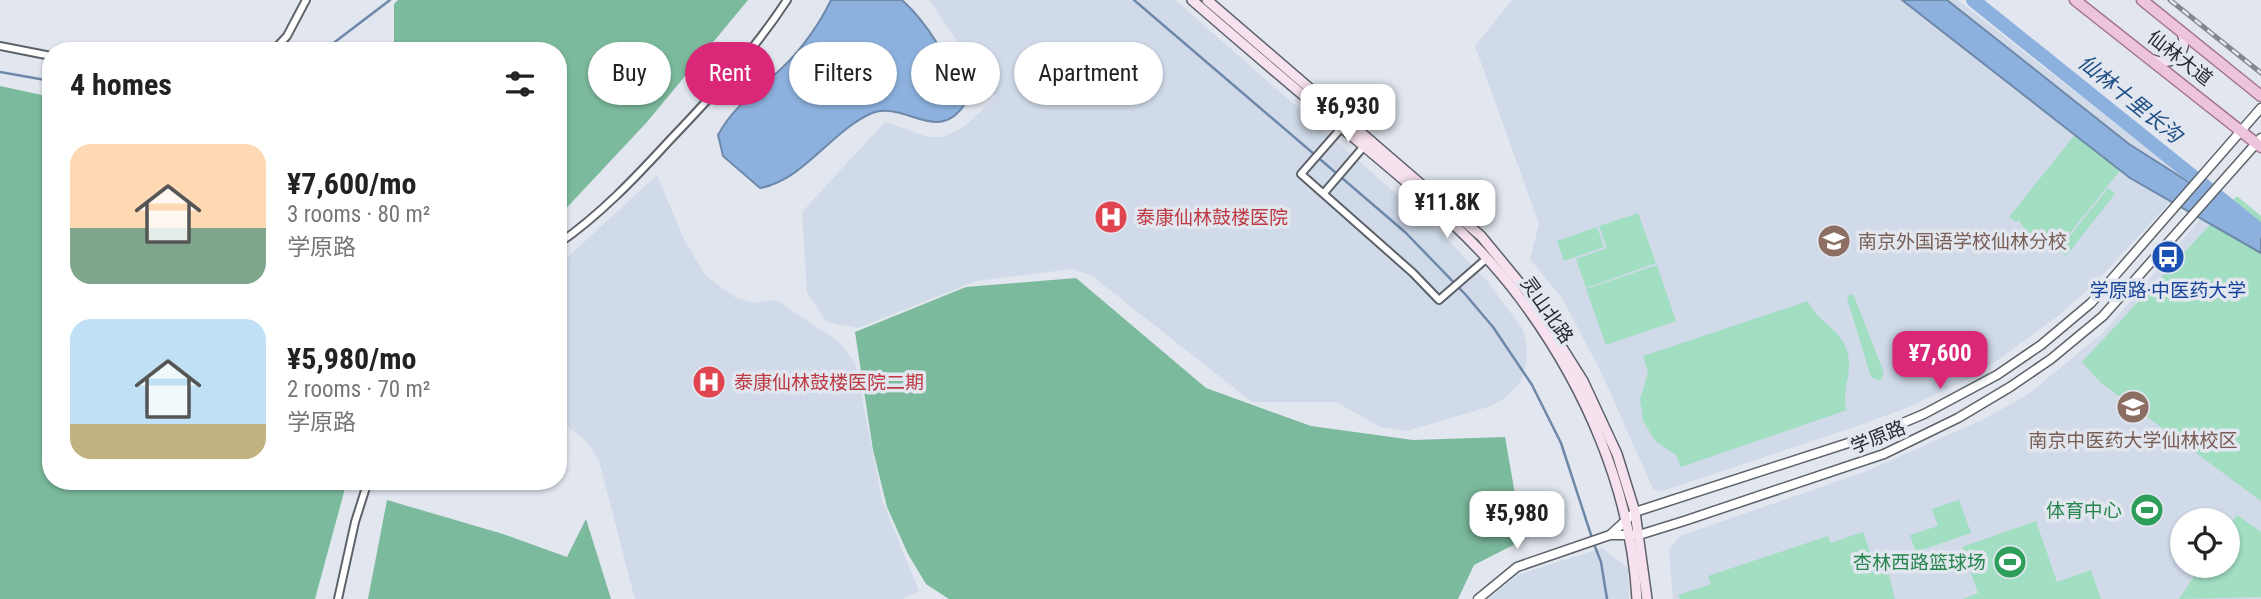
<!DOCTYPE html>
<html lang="en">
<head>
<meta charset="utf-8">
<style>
  :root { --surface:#fff; --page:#f2f2f2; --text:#222; --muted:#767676; --accent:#db2777 }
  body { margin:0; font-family:"Roboto Condensed","Noto Sans SC",sans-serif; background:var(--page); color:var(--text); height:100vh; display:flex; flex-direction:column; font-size:26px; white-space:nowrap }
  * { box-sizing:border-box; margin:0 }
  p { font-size:23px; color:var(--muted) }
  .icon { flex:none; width:38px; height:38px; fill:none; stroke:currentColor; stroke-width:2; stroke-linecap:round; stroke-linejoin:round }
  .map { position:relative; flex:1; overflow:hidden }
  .side { position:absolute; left:42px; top:42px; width:525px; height:448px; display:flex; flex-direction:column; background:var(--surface); border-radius:28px; box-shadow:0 2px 5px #0004 }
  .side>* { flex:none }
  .banner { position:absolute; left:588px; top:42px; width:665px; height:63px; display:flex; gap:14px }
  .fabs { position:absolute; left:2170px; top:508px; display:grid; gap:14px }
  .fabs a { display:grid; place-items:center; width:70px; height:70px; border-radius:50%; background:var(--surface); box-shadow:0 2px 5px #0004; font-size:35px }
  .price { position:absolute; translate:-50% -60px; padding:0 16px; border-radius:14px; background:#fff; color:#222; font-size:23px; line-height:46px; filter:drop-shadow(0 2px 4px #0008) }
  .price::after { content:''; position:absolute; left:50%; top:42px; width:21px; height:16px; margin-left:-10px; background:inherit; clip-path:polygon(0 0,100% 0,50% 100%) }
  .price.selected { background:var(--accent); color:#fff }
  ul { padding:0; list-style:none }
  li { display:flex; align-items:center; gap:21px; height:175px; padding:0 28px }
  li span { display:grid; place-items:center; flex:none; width:196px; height:140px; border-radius:21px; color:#555 }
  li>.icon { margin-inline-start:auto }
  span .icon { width:84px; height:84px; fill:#fffc; stroke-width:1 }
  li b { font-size:30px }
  h2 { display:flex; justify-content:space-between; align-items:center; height:84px; padding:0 28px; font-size:30px }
  .chip { padding:0 24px; border-radius:32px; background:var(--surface); box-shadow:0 2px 5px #0004; font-size:24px; line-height:63px }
  .chip.selected { background:var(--accent); color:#fff }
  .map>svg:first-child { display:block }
  .built { fill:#d0dae9; fill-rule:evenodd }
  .green { fill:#a1dec2 }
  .forest { fill:#7cba9d }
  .water { fill:#8db1de; stroke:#6e88a9; stroke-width:2 }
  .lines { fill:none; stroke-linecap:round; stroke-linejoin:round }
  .stream { stroke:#6e88a9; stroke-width:2.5 }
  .river { stroke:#8db1de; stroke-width:14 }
  .minor-casing { stroke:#5d6269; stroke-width:10 }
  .tertiary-casing { stroke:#5d6269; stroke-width:11 }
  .secondary-casing { stroke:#5d6269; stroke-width:12 }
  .primary-casing { stroke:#a17391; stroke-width:13 }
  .minor { stroke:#fff; stroke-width:6 }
  .tertiary { stroke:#fff; stroke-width:8 }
  .secondary { stroke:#f7e1ee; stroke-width:9 }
  .primary { stroke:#eec4dd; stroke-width:10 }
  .rail-casing { stroke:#84888e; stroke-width:5 }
  .rail { stroke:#e1e6ef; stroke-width:2.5; stroke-dasharray:8; stroke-linecap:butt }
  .labels { text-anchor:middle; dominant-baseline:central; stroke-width:7; stroke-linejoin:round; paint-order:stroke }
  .street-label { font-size:19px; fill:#26282c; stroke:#e1e6ef }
  .health-label { font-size:19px; fill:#be3a42; stroke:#e1e6ef; text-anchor:start }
  .education-label { font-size:19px; fill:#785e54; stroke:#e1e6ef; text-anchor:start }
  .transit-label { font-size:19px; fill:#164399; stroke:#e1e6ef }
  .leisure-label { font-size:19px; fill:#27864d; stroke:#e1e6ef; text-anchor:end }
  .water-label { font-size:21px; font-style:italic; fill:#205087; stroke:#e1e6ef }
</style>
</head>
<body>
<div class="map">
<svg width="2261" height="599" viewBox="0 0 2261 599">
  <rect width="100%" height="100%" fill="#e1e6ef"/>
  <g class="built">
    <polygon points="929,0 1175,0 1442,234 1487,281 1522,328 1526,341 1527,361 1521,381 1505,398 1491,406 1407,431 1380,427 1336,402 1252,402 1092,276 1073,269 976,281 858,328 827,322 807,292 802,212 885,122 928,137 944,137 965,126 996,97"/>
    <polygon points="1512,0 1958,0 2189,182 2093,285 2058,316 1977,375 1906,408 1857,426 1662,491 1653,489 1601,372 1562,298 1530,259 1539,224 1475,46"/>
    <polygon points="657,175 684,240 706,276 736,298 756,303 776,300 838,341 855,363 882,500 919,591 903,599 635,599 599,461 588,443 558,418 558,266"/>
    <path d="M 2229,197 L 2261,224 L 2261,599 L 1673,599 L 1669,550 L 1680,536 L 1867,471 L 1984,419 L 2027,395 L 2103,333 L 2218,199 ZM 2182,520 L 2228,520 L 2228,565 L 2182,565 Z"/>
    <polygon points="1602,548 1628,568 1629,599 1488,599 1517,575"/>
  </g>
  <g class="green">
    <polygon points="2078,131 2122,168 2054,253 2047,247 2048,244 2030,238 2019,220 2016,222 2009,217"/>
    <polygon points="2108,188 2115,194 2066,256 2059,250"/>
    <polygon points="2237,196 2261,216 2261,501 2100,382 2082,362"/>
    <polygon points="1638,213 1656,263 1586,288 1576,259 1607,248 1599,226"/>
    <polygon points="1597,227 1604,247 1564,261 1557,241"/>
    <polygon points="1657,265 1676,321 1606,345 1586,289"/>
    <polygon points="1850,294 1854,296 1884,373 1880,381 1871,377 1847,298"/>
    <path d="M 1808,301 C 1816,322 1840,327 1847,351 C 1854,373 1840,391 1847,410 L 1681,467 L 1676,455 L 1656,442 L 1643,421 L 1640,399 L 1648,373 L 1643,356 Z"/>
    <polygon points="1959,500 1971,533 1916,552 1910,535 1938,526 1932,509"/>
    <polygon points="2237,515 2261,532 2261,597 2179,599 2202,565 2228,565 2228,529"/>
    <polygon points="2036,521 2057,582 2091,570 2101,599 1963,599 1978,593 1962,547"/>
    <polygon points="1863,532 1871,555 1889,575 1895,599 1680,599 1678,595 1711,584 1708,576 1828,536 1831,543"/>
  </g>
  <g class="forest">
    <polygon points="398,0 748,0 647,122 558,217 558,51 394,51 394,4"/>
    <polygon points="0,86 51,97 51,481 347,481 315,599 0,599"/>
    <polygon points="1076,278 1206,388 1311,426 1413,440 1505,437 1523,540 1474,565 1458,599 949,599 926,584 908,554 887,507 873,450 855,332 966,287"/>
    <polygon points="387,500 503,534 567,557 586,519 611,599 368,599"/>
  </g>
  <g class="water">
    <path d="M 831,0 L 902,0 C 931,26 952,67 966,102 C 939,147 905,100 872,113 C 831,131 804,180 760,188 L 723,156 L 718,135 C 734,105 759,90 783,67 C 802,49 820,23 831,0 Z"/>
    <polygon points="1902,0 1947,0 2129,144 2261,228 2261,253 2130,178"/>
  </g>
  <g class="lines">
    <g class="stream">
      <polyline points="1134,0 1405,232 1465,294 1493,327 1532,385 1561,443 1592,538"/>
      <polyline points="323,51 390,0"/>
      <polyline points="0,72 51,81"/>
      <polyline points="1594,544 1601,562 1607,599"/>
    </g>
    <polyline class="river" points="1973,0 2261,231"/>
    <defs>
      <g id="minor">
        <polyline points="0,46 51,56"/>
        <polyline points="273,51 287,36 306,0"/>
        <polyline points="1343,126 1301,174 1413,273 1439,300 1486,259"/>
        <polyline points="1324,193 1365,145"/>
        <path d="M 558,244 C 600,215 635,178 669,141 C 712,96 753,52 787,0"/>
        <polyline points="338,599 355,522 368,481"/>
      </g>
      <g id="tertiary">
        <polyline points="1610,535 1635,512 1879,433 1924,414 1997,375 2041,345 2091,303 2261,108"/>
        <polyline points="1478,599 1517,567 1610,535 1639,535 1684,521 1884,454 1958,418 2010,387 2051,359 2103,316 2261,138"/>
      </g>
      <g id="secondary">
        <path d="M 1192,0 C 1245,46 1299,92 1353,137 C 1411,186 1474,236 1520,298 C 1585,385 1631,490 1637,599"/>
        <polyline points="1207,0 1481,236 1527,292 1583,381 1617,454 1635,512 1647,599"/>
        <path d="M 2153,60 C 2173,67 2189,52 2182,32"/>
      </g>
      <g id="primary">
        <polyline points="2075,0 2261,147"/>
        <polyline points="2142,0 2261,96"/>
      </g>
    </defs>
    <use href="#minor" class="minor-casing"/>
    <use href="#tertiary" class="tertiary-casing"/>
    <use href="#secondary" class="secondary-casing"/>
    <use href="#primary" class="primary-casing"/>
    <use href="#minor" class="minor"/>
    <use href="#tertiary" class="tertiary"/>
    <use href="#secondary" class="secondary"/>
    <use href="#primary" class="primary"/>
    <defs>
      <polyline id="rail" points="2170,0 2261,73"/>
    </defs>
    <use href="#rail" class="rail-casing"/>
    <use href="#rail" class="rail"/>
  </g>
  <defs>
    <symbol id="hospital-disc" viewBox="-11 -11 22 22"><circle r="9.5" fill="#e0444e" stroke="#e1e6ef"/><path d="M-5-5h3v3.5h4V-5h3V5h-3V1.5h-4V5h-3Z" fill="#fff"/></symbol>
    <symbol id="school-disc" viewBox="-11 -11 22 22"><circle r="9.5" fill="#8d6e63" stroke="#e1e6ef"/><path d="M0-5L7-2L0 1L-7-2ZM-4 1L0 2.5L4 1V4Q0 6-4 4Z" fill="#fff"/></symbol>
    <symbol id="bus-disc" viewBox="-11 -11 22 22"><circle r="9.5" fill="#1a4fb4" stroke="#e1e6ef"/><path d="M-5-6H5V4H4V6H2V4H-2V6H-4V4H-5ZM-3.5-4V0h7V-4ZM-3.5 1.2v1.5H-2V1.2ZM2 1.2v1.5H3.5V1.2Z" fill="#fff"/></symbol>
    <symbol id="university-disc" viewBox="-11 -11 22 22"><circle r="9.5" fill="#8d6e63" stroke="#e1e6ef"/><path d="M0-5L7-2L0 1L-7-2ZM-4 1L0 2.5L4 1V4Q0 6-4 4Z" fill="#fff"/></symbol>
    <symbol id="stadium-disc" viewBox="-11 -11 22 22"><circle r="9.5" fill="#2e9e5b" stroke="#e1e6ef"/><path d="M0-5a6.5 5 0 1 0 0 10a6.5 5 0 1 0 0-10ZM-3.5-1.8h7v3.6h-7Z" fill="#fff"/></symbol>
  </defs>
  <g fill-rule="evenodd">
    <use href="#hospital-disc" x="1092" y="198" width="38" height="38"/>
    <use href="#school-disc" x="1815" y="222" width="38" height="38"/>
    <use href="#bus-disc" x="2149" y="238" width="38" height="38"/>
    <use href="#hospital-disc" x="690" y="363" width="38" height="38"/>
    <use href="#university-disc" x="2114" y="388" width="38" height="38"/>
    <use href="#stadium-disc" x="2128" y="491" width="38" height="38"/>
    <use href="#stadium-disc" x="1991" y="543" width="38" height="38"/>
  </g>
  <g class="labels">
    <g class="street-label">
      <text transform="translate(2180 58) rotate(38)">仙林大道</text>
      <text transform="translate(1547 310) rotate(55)">灵山北路</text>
      <text transform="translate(1878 437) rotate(-22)">学原路</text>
    </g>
    <g class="health-label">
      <text x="1136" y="217">泰康仙林鼓楼医院</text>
      <text x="734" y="382">泰康仙林鼓楼医院二期</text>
    </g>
    <g class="education-label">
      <text x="1858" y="241">南京外国语学校仙林分校</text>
      <text x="2133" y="440" text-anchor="middle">南京中医药大学仙林校区</text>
    </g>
    <g class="transit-label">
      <text x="2168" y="290">学原路·中医药大学</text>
    </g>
    <g class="leisure-label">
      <text x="2122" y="510">体育中心</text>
      <text x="1986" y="562">杏林西路篮球场</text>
    </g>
    <g class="water-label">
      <text transform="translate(2130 99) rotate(39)">仙林十里长沟</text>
    </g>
  </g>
</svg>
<div class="fabs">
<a><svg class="icon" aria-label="locate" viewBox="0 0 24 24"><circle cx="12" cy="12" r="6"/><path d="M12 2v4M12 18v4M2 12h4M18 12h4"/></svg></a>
</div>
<b class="price" style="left:1348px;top:144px">¥6,930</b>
<b class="price" style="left:1447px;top:240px">¥11.8K</b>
<b class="price selected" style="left:1940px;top:391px">¥7,600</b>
<b class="price" style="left:1517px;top:551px">¥5,980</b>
<div class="banner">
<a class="chip">Buy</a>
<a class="chip selected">Rent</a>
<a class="chip">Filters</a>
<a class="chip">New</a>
<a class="chip">Apartment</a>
</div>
<section class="side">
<h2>4 homes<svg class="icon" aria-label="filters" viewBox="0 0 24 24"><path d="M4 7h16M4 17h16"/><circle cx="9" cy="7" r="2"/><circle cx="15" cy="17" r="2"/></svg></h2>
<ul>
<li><span style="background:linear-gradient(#ffd9b3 60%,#7fa58c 0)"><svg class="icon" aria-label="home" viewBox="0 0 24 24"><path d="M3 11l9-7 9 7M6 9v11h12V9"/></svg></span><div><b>¥7,600/mo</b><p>3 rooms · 80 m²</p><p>学原路</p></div></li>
<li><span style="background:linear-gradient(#bfe0f5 75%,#c2b280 0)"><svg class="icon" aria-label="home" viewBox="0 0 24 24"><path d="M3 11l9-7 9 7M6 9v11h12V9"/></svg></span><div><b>¥5,980/mo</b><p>2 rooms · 70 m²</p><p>学原路</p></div></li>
</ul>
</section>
</div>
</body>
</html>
